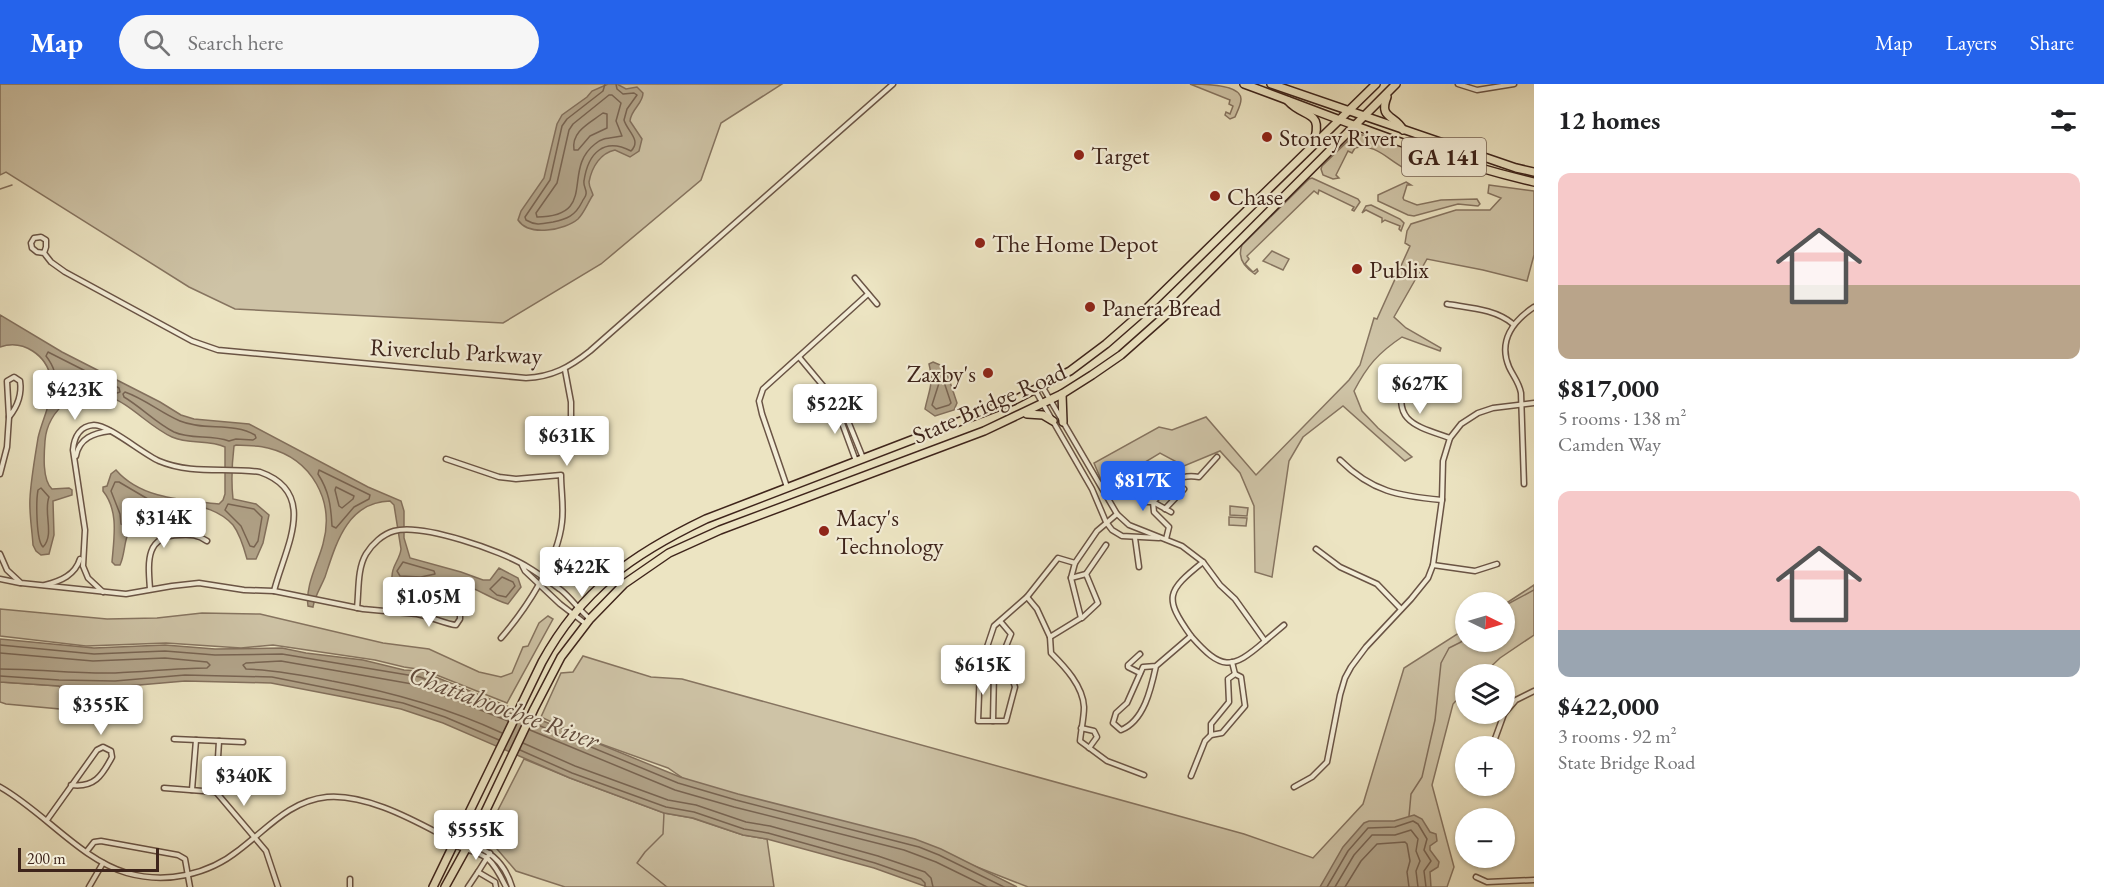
<!DOCTYPE html>
<html lang="en">
<head>
<meta charset="utf-8">
<style>
  :root { --surface:#fff; --page:#f6f6f6; --text:#202124; --muted:#757577; --accent:#2563eb }
  body { margin:0; font-family:"EB Garamond",serif; background:var(--page); color:var(--text); height:100vh; display:flex; flex-direction:column; font-size:22px; white-space:nowrap }
  * { box-sizing:border-box; margin:0 }
  p { font-size:20px; color:var(--muted) }
  .icon { flex:none; width:33px; height:33px; fill:none; stroke:currentColor; stroke-width:2; stroke-linecap:round; stroke-linejoin:round }
  .map { position:relative; flex:1; overflow:hidden }
  .details { display:flex; flex-direction:column; background:var(--surface); width:570px }
  .details>* { flex:none }
  .needle { width:39px; rotate:95deg }
  .controls { position:absolute; left:1455px; top:508px; display:grid; gap:12px }
  .controls a { display:grid; place-items:center; width:60px; height:60px; border-radius:50%; background:var(--surface); box-shadow:0 2px 4px #0004; font-size:30px }
  .scale { position:absolute; left:18px; bottom:15px; width:141px; box-sizing:border-box; padding-left:6px; border:3px solid #3e241b; border-top:0; font-size:16px; line-height:21px; white-space:nowrap; color:#3e241b; -webkit-text-stroke:4px #f3edd7; paint-order:stroke }
  .price { position:absolute; translate:-50% -51px; padding:0 14px; border-radius:6px; background:#fff; color:#222; font-size:20px; line-height:39px; filter:drop-shadow(0 2px 3px #0008) }
  .price::after { content:''; position:absolute; left:50%; top:36px; width:18px; height:14px; margin-left:-9px; background:inherit; clip-path:polygon(0 0,100% 0,50% 100%) }
  .price.active { background:var(--accent); color:#fff }
  ul { padding:0; list-style:none }
  li { display:grid; align-content:center; gap:12px; height:318px; padding:0 24px }
  li span { display:grid; place-items:center; height:186px; border-radius:12px; color:#555 }
  li>.icon { margin-inline-start:auto }
  span .icon { width:108px; height:108px; fill:#fffc; stroke-width:1 }
  li b { font-size:26px }
  h2 { display:flex; justify-content:space-between; align-items:center; height:72px; padding:0 24px; font-size:26px }
  header { display:flex; align-items:center; gap:36px; box-sizing:border-box; height:84px; padding:0 30px; background:var(--accent); color:#fff }
  header strong { font-size:28px }
  nav { display:flex; gap:33px; margin-inline-start:auto; font-size:21px }
  .search { width:420px; height:54px; background:var(--page); display:flex; align-items:center; gap:15px; box-sizing:border-box; padding:0 21px; border-radius:33px; color:var(--muted); font-size:22px }
  main { display:flex; flex:1; min-height:0 }
  .map>svg:first-child { display:block }
  .green { fill:#cec3a6; stroke:#867460; stroke-width:1.5 }
  .water { fill:#b1a389; stroke:#83705d; stroke-width:1.5 }
  .lines { fill:none; stroke-linecap:round; stroke-linejoin:round }
  .shore { stroke:#786452; stroke-width:1.5 }
  .stream { stroke:#83705d; stroke-width:1.5 }
  .street-casing { stroke:#6a5445; stroke-width:7 }
  .highway-casing { stroke:#3e241b; stroke-width:10 }
  .street { stroke:#f3edd7; stroke-width:4 }
  .highway { stroke:#ece4c2; stroke-width:7 }
  .poi-dot { fill:#8f2418; stroke:#f3edd7; stroke-width:2 }
  .labels { text-anchor:middle; dominant-baseline:central; stroke-width:4.5; stroke-linejoin:round; paint-order:stroke }
  .shield { fill:#f3edd7; stroke:#746053; stroke-width:1.5 }
  .shield-label { font-size:22px; font-weight:bold; fill:#3e241b }
  .poi-label { font-size:24px; fill:#3e241b; stroke:#f3edd7; text-anchor:start }
  .street-label { font-size:24px; fill:#3e241b; stroke:#f3edd7 }
  .water-label { font-size:26px; font-style:italic; fill:#604a3c; stroke:#f3edd7 }
</style>
</head>
<body>
<header>
<strong>Map</strong>
<div class="search"><svg class="icon" aria-label="search" viewBox="0 0 24 24"><circle cx="10" cy="10" r="6"/><path d="M15 15l6 6"/></svg>Search here</div>
<nav><a>Map</a><a>Layers</a><a>Share</a></nav>
</header>
<main>
<div class="map">
<svg width="1534" height="803" viewBox="0 0 1534 803">
  <rect width="100%" height="100%" fill="#ece4c2"/>
  <filter id="stains"><feTurbulence type="fractalNoise" baseFrequency=".00333" numOctaves="4"/><feColorMatrix values="0 0 0 0 .2 0 0 0 0 .09 0 0 0 0 .02 0 0 0 .5 -.17"/></filter>
  <radialGradient id="worn" r=".72"><stop offset=".6" stop-color="#630" stop-opacity="0"/><stop offset="1" stop-color="#630" stop-opacity=".3"/></radialGradient>
  <g class="green">
    <polygon points="0,0 782,0 721,39 701,96 601,180 503,239 235,225 189,203 6,88 0,91"/>
    <path d="M 1190,0 C 1202,0 1241,0 1241,15 C 1241,21 1237,28 1235,33 L 1230,35 L 1225,31 L 1226,28 L 1230,30 L 1233,22 L 1229,20 L 1230,16 Z"/>
    <path d="M 1359,50 L 1407,64 L 1412,70 L 1411,78 L 1406,84 L 1404,84 C 1387,75 1375,59 1355,64 L 1352,69 L 1348,67 L 1336,91 L 1339,94 L 1333,95 L 1323,91 L 1321,85 L 1322,82 L 1352,53 Z"/>
    <path d="M 1312,94 L 1358,115 L 1360,118 L 1354,127 L 1352,126 L 1354,123 L 1319,106 L 1318,110 L 1314,107 L 1247,172 L 1249,175 L 1245,180 L 1253,188 L 1257,185 L 1258,187 L 1255,190 C 1244,183 1237,174 1242,161 L 1309,95 Z"/>
    <polygon points="1406,98 1411,101 1407,101 1403,114 1404,116 1417,121 1441,116 1477,115 1480,120 1478,122 1458,120 1414,132 1408,131 1378,117 1378,111"/>
    <path d="M 1489,101 L 1534,107 L 1534,171 L 1527,197 L 1483,186 L 1427,175 L 1394,233 L 1406,244 L 1441,264 L 1440,267 L 1402,253 C 1378,269 1367,282 1354,307 L 1362,327 L 1378,344 L 1412,373 L 1405,377 L 1343,322 L 1303,353 L 1289,377 L 1272,493 L 1255,488 L 1254,422 L 1240,389 L 1220,367 L 1184,382 L 1160,369 L 1104,403 L 1094,379 L 1159,343 L 1172,346 L 1206,333 L 1256,391 L 1349,296 L 1360,281 L 1374,234 L 1377,235 L 1410,162 L 1405,159 L 1407,147 L 1411,140 L 1456,126 L 1490,126 L 1501,114 L 1488,109 Z"/>
    <polygon points="1371,121 1400,135 1404,139 1401,147 1399,145 1400,142 1385,136 1382,138 1382,134 1366,126 1362,129 1366,122"/>
    <polygon points="1272,167 1289,175 1283,186 1263,177"/>
    <polygon points="1230,422 1248,424 1247,432 1230,431"/>
    <polygon points="1229,433 1247,434 1246,442 1229,441"/>
    <polygon points="1534,501 1534,551 1500,574 1482,591 1466,591 1465,607 1453,620 1432,701 1454,783 1447,803 1028,803 954,774 703,708 668,684 587,655 541,633 561,589 573,588 583,572 651,593 682,595 1244,750 1313,774 1363,720 1404,584 1465,545 1466,558 1504,558 1505,520"/>
    <polygon points="0,525 107,535 157,534 202,529 260,530 383,559 429,565 479,588 501,593 512,589 523,563 528,562 539,539 548,532 553,535 507,619 424,586 404,583 375,576 273,561 241,564 166,559 86,562 0,552"/>
    <polygon points="0,598 59,602 82,627 6,620 0,618"/>
    <polygon points="524,675 570,694 664,729 692,734 743,751 767,755 774,803 565,803 516,787 491,758 495,732"/>
  </g>
  <g class="water">
    <path d="M 608,0 L 617,0 L 626,5 L 637,3 L 643,9 C 643,20 631,25 630,37 L 642,55 L 639,67 L 630,73 L 615,66 C 601,69 592,82 589,98 C 589,103 592,107 593,111 C 588,118 585,128 578,135 C 565,146 529,153 518,136 L 521,127 L 544,94 L 557,40 L 562,31 L 587,13 L 592,7 Z"/>
    <path d="M 0,231 L 62,268 L 160,318 L 181,331 L 194,335 L 249,340 L 368,403 L 401,417 L 404,427 L 404,454 L 410,474 L 461,488 L 483,496 L 490,496 L 499,484 L 518,494 L 521,503 L 508,520 C 490,515 475,502 456,499 C 437,495 417,499 399,498 L 392,494 C 391,482 400,476 401,465 L 394,421 L 390,417 C 347,418 336,460 325,493 C 321,503 315,511 313,523 L 308,522 C 305,502 318,479 323,460 C 335,417 312,375 268,364 C 258,361 247,362 236,361 L 234,362 C 232,379 231,397 233,415 L 256,420 L 269,431 L 263,459 L 256,475 L 247,475 C 244,464 240,450 233,441 C 209,414 156,414 133,442 C 123,453 126,468 120,481 L 115,481 L 112,478 C 114,453 119,427 103,407 L 103,403 L 107,402 L 111,390 L 116,386 C 141,415 183,416 219,420 L 223,416 L 225,410 L 225,363 C 209,355 189,361 172,353 C 138,338 110,290 67,318 C 54,327 46,342 45,357 C 44,370 42,396 52,405 L 69,404 L 72,406 L 72,411 L 53,417 L 54,451 L 49,470 L 41,471 L 36,467 L 33,461 C 32,445 29,429 30,414 C 31,395 35,373 38,354 C 42,335 54,315 51,295 C 47,271 23,255 0,263 Z"/>
    <path d="M 933,278 L 945,283 L 957,319 L 954,326 L 935,332 L 925,325 C 929,306 934,300 929,280 Z"/>
    <polygon points="0,555 94,564 165,561 215,565 282,564 306,569 363,576 404,586 421,587 680,693 738,710 915,755 941,765 1017,803 927,803 874,784 767,755 743,751 693,734 664,729 570,694 443,639 401,625 349,614 271,599 185,597 116,603 59,602 0,598"/>
    <polygon points="1414,731 1422,735 1430,748 1436,750 1437,757 1430,762 1430,766 1439,778 1438,783 1430,788 1431,803 1320,803 1343,763 1364,739 1369,737 1394,737"/>
  </g>
  <g class="lines">
    <g class="shore">
      <path d="M 605,0 L 603,7 L 567,35 L 562,42 L 550,96 L 525,133 L 526,136 C 536,142 542,140 553,138 C 567,135 575,132 582,118 C 583,115 586,113 586,110 C 587,106 583,102 584,97 C 588,69 604,53 631,67 C 642,56 627,47 624,36 L 627,25 L 637,11 L 634,9 L 623,10 L 617,5 L 616,0"/>
      <path d="M 609,11 L 612,11 L 621,19 L 616,37 L 622,52 C 613,54 602,53 595,60 C 561,86 599,132 537,133 L 536,129 L 557,99 L 569,46 L 573,40 Z"/>
      <path d="M 603,29 L 607,30 L 607,44 L 590,52 L 578,66 L 574,66 C 571,47 590,39 603,29 Z"/>
      <path d="M 48,268 L 119,304 L 120,308 L 117,309 C 92,298 81,309 58,315 C 53,298 60,290 46,272 Z"/>
      <polygon points="940,296 944,298 951,319 949,321 936,325 932,321"/>
      <path d="M 125,308 C 145,315 161,329 180,337 C 204,347 233,338 255,351 L 256,354 L 253,356 L 236,355 L 229,357 C 211,350 191,356 174,348 C 156,339 141,323 124,313 L 123,310 Z"/>
      <path d="M 319,386 L 370,411 L 369,415 L 354,423 L 336,444 L 332,442 C 331,422 329,407 318,390 Z"/>
      <polygon points="119,398 153,418 124,441 121,440 120,430 111,407 115,398"/>
      <polygon points="336,403 354,412 353,415 342,424 339,422 335,406"/>
      <path d="M 41,404 L 49,413 C 43,428 55,451 43,463 C 36,457 36,417 38,406 Z"/>
      <polygon points="228,420 254,425 262,433 258,457 254,463 250,462 241,442 225,426"/>
      <polygon points="403,478 434,487 435,490 421,493 400,492 397,487"/>
      <polygon points="502,493 513,498 515,502 506,513 497,511 490,505"/>
      <polyline points="0,561 94,570 165,567 215,571 282,570 420,593 511,630"/>
      <path d="M 0,569 L 93,577 L 165,574 L 207,578 L 210,581 L 207,584 C 176,584 146,588 115,589 C 76,590 38,585 0,585"/>
      <polyline points="0,592 59,596 115,597 185,591 272,593 403,619 445,633 499,656"/>
      <polyline points="533,639 678,699 736,716 919,763 939,771 1004,803"/>
      <polyline points="530,646 675,706 734,723 904,766 936,778 987,803"/>
      <path d="M 502,649 C 446,623 392,608 332,597 C 303,591 275,586 246,585 L 243,581 L 246,579 L 281,577 L 418,601 L 508,637"/>
      <polyline points="523,659 575,682 668,716 696,721 746,738 770,742 878,772 925,788 931,794 933,803"/>
      <polyline points="520,666 572,689 666,723 694,728 744,745 768,749 875,779 921,795 925,799 925,803"/>
      <polyline points="1327,803 1348,767 1368,744 1395,743 1413,737 1418,740 1427,755 1424,766 1431,777 1424,787 1426,803"/>
      <polyline points="1335,803 1354,771 1372,751 1395,751 1411,746 1418,755 1416,767 1420,777 1416,787 1418,803"/>
      <polyline points="1345,803 1361,777 1377,760 1405,758 1407,760 1410,777 1407,788 1409,803"/>
    </g>
    <g class="stream">
      <polyline points="0,105 12,101"/>
      <polyline points="1504,522 1534,506"/>
      <polyline points="664,729 663,750 645,768 637,779 667,803"/>
      <polyline points="1409,732 1411,710 1422,693 1435,636 1441,579 1449,564 1461,558 1466,551"/>
    </g>
    <defs>
      <g id="street">
        <polyline points="1458,0 1477,6 1514,0"/>
        <path d="M 44,169 L 46,163 L 46,156 L 41,153 L 34,154 L 31,159 L 32,164 L 37,168 L 44,169 L 51,178 L 65,188 L 192,257 L 218,266 L 526,294 C 552,293 570,283 590,267 L 893,0"/>
        <polyline points="855,194 877,220"/>
        <path d="M 1447,220 C 1470,224 1495,225 1513,240"/>
        <polyline points="799,273 834,315 848,337 863,374"/>
        <polyline points="565,286 571,318 571,351"/>
        <path d="M 14,293 L 20,297 C 22,310 17,323 9,333 L 7,297 Z"/>
        <path d="M 1405,295 C 1391,338 1416,342 1450,354"/>
        <path d="M 1042,302 L 1117,430 L 1129,441 L 1182,462 L 1203,478 C 1167,507 1163,513 1191,552 L 1156,582 L 1143,583 L 1127,619 L 1116,629 L 1113,639 L 1121,646 C 1144,637 1151,605 1156,582"/>
        <polyline points="1035,306 1092,405 1106,438 1112,446 1122,452 1159,454"/>
        <polyline points="843,333 842,339 856,377"/>
        <path d="M 76,372 C 79,354 94,349 110,347"/>
        <path d="M 446,375 L 499,393 L 516,395 L 561,391 C 561,407 564,422 562,438 C 558,477 526,525 501,554"/>
        <path d="M 1340,376 C 1372,408 1399,412 1442,416"/>
        <polyline points="0,390 7,363 9,333"/>
        <path d="M 1524,400 L 1521,309 C 1519,298 1513,292 1509,283 C 1498,257 1513,237 1534,223"/>
        <polyline points="787,403 762,330 759,317 763,305 868,210"/>
        <polyline points="1132,405 1145,418 1153,418 1171,428"/>
        <polyline points="1165,425 1184,405"/>
        <polyline points="1135,454 1139,483"/>
        <path d="M 1166,455 L 1169,443 L 1154,428 L 1153,418 C 1169,402 1175,389 1199,393 L 1217,373"/>
        <polyline points="1316,465 1340,483 1377,500 1401,525"/>
        <path d="M 0,470 L 7,486 L 21,499 L 126,510 L 172,502 L 199,499 L 244,506 L 274,507 L 363,525 L 417,530 C 428,532 449,541 456,541 L 460,535 L 460,530 C 448,519 438,525 426,532"/>
        <polyline points="522,481 525,487 560,520 586,540"/>
        <polyline points="1433,481 1475,487 1497,480"/>
        <polyline points="1086,490 1106,461"/>
        <polyline points="1071,494 1086,490 1098,519 1082,534"/>
        <polyline points="0,495 20,499"/>
        <path d="M 45,501 C 61,497 75,491 80,475"/>
        <path d="M 150,505 C 148,478 145,452 179,451 C 191,450 198,451 207,457"/>
        <path d="M 103,508 L 88,494 L 83,482 L 85,446 L 73,366 C 74,353 80,342 94,341 C 109,341 143,370 159,377 C 192,391 226,383 260,388 C 320,409 284,466 274,507"/>
        <polyline points="1027,513 1037,525 1050,553 1081,534 1071,494 1075,479"/>
        <path d="M 357,524 C 359,507 357,485 366,470 C 372,460 383,450 394,447 C 422,439 502,467 526,482 C 538,489 550,498 561,506 C 571,514 579,526 590,535"/>
        <polyline points="1000,537 1011,550 1000,577 1008,581 1015,603 1006,637 978,637 980,584 994,542 1027,513 1058,474 1075,479 1097,447 1117,430"/>
        <path d="M 1191,552 C 1221,586 1231,587 1265,557 L 1235,515 L 1220,501 L 1203,478"/>
        <path d="M 1050,553 L 1051,569 C 1065,583 1083,602 1084,623 C 1084,634 1081,646 1080,657 L 1107,677 L 1144,691"/>
        <polyline points="1265,557 1284,541"/>
        <polyline points="980,588 994,588 1000,577"/>
        <polyline points="1140,589 1128,583 1128,581 1140,570"/>
        <polyline points="1504,630 1516,616 1534,607"/>
        <polyline points="993,637 994,588"/>
        <polyline points="1081,644 1094,647 1097,653 1089,664"/>
        <polyline points="1211,651 1211,640 1229,618 1228,595 1235,590"/>
        <polyline points="174,655 243,658"/>
        <polyline points="219,657 216,708 266,767 278,803"/>
        <polyline points="1492,663 1504,630"/>
        <polyline points="1191,692 1205,657 1211,651 1222,649 1245,622 1241,593 1235,590 1232,578"/>
        <path d="M 0,703 C 43,727 80,775 127,789 C 166,800 208,791 239,766 C 267,745 289,717 327,713 C 363,710 406,732 438,749 C 448,766 474,763 488,775 C 496,782 501,793 506,803"/>
        <polyline points="1294,703 1312,693 1327,678 1340,611 1345,594 1351,583 1366,563 1411,515 1428,494 1433,481 1442,416 1443,377 1450,354 1461,340 1478,329 1493,324 1534,319"/>
        <polyline points="164,704 216,708"/>
        <polyline points="1478,705 1479,702"/>
        <polyline points="192,706 196,656"/>
        <path d="M 47,736 L 97,666 L 103,663 L 111,667 L 112,673 C 102,692 94,704 71,701"/>
        <path d="M 438,749 C 447,750 454,753 462,756 C 487,765 504,776 512,803"/>
        <polyline points="87,767 94,758 101,757 178,771 185,775 190,803"/>
        <polyline points="478,788 490,769"/>
        <polyline points="1476,793 1487,798 1534,796"/>
        <polyline points="89,803 103,779"/>
        <polyline points="350,803 350,795"/>
        <polyline points="468,803 478,788 495,798 496,803"/>
      </g>
      <g id="highway">
        <path d="M 1244,0 C 1340,35 1434,75 1534,98"/>
        <polyline points="1271,0 1516,84 1534,88"/>
        <path d="M 1387,13 C 1378,35 1396,31 1403,46"/>
        <path d="M 1288,17 C 1304,35 1325,25 1313,60"/>
        <polyline points="1062,310 1063,338"/>
        <polyline points="1027,330 1043,331 1053,337"/>
        <path d="M 433,803 L 542,578 C 582,505 633,470 706,435 L 1013,317 L 1070,287 L 1106,260 L 1146,225 L 1376,0"/>
        <polyline points="445,803 477,745 534,625 561,573 590,535 624,500 669,469 720,446 984,347 1062,310 1092,291 1121,271 1165,232 1396,0"/>
      </g>
    </defs>
    <use href="#street" class="street-casing"/>
    <use href="#highway" class="highway-casing"/>
    <use href="#street" class="street"/>
    <use href="#highway" class="highway"/>
  </g>
  <g class="poi-dot">
    <circle cx="1267" cy="53" r="6"/>
    <circle cx="1079" cy="71" r="6"/>
    <circle cx="1215" cy="112" r="6"/>
    <circle cx="980" cy="159" r="6"/>
    <circle cx="1357" cy="185" r="6"/>
    <circle cx="1090" cy="223" r="6"/>
    <circle cx="988" cy="289" r="6"/>
    <circle cx="824" cy="447" r="6"/>
  </g>
  <g class="labels">
    <rect class="shield" x="1402" y="54" width="84" height="38" rx="4.5"/>
    <g class="shield-label">
      <text x="1444" y="73">GA 141</text>
    </g>
    <g class="poi-label">
      <text x="1279" y="53">Stoney River</text>
      <text x="1091" y="71">Target</text>
      <text x="1227" y="112">Chase</text>
      <text x="992" y="159">The Home Depot</text>
      <text x="1369" y="185">Publix</text>
      <text x="1102" y="223">Panera Bread</text>
      <text x="976" y="289" text-anchor="end">Zaxby's</text>
      <text x="836" y="433">Macy's<tspan x="836" dy="28">Technology</tspan></text>
    </g>
    <g class="street-label">
      <text transform="translate(456 267) rotate(3)">Riverclub Parkway</text>
      <text transform="translate(989 319) rotate(-24)">State Bridge Road</text>
    </g>
    <g class="water-label">
      <text transform="translate(504 623) rotate(20)">Chattahoochee River</text>
    </g>
  </g>
  <rect width="100%" height="100%" filter="url(#stains)"/>
  <rect width="100%" height="100%" fill="url(#worn)"/>
</svg>
<div class="controls">
<a><svg class="needle" viewBox="-14 -14 28 28"><path d="M0-13l5 13h-10z" fill="#e53935"/><path d="M0 13l5-13h-10z" fill="#757577"/></svg></a>
<a><svg class="icon" aria-label="layers" viewBox="0 0 24 24"><path d="M12 4l9 5-9 5-9-5zM3 14l9 5 9-5"/></svg></a>
<a>+</a>
<a>−</a>
</div>
<div class="scale">200 m</div>
<b class="price" style="left:1420px;top:331px">$627K</b>
<b class="price" style="left:75px;top:337px">$423K</b>
<b class="price" style="left:835px;top:351px">$522K</b>
<b class="price" style="left:567px;top:383px">$631K</b>
<b class="price active" style="left:1143px;top:428px">$817K</b>
<b class="price" style="left:164px;top:465px">$314K</b>
<b class="price" style="left:582px;top:514px">$422K</b>
<b class="price" style="left:429px;top:544px">$1.05M</b>
<b class="price" style="left:983px;top:612px">$615K</b>
<b class="price" style="left:101px;top:652px">$355K</b>
<b class="price" style="left:244px;top:723px">$340K</b>
<b class="price" style="left:476px;top:777px">$555K</b>
</div>
<section class="details">
<h2>12 homes<svg class="icon" aria-label="filters" viewBox="0 0 24 24"><path d="M4 7h16M4 17h16"/><circle cx="9" cy="7" r="2"/><circle cx="15" cy="17" r="2"/></svg></h2>
<ul>
<li><span style="background:linear-gradient(#f6c9c9 60%,#b9a48a 0)"><svg class="icon" aria-label="home" viewBox="0 0 24 24"><path d="M3 11l9-7 9 7M6 9v11h12V9"/></svg></span><div><b>$817,000</b><p>5 rooms · 138 m²</p><p>Camden Way</p></div></li>
<li><span style="background:linear-gradient(#f6c9c9 75%,#9aa5b1 0)"><svg class="icon" aria-label="home" viewBox="0 0 24 24"><path d="M3 11l9-7 9 7M6 9v11h12V9"/></svg></span><div><b>$422,000</b><p>3 rooms · 92 m²</p><p>State Bridge Road</p></div></li>
</ul>
</section>
</main>
</body>
</html>
